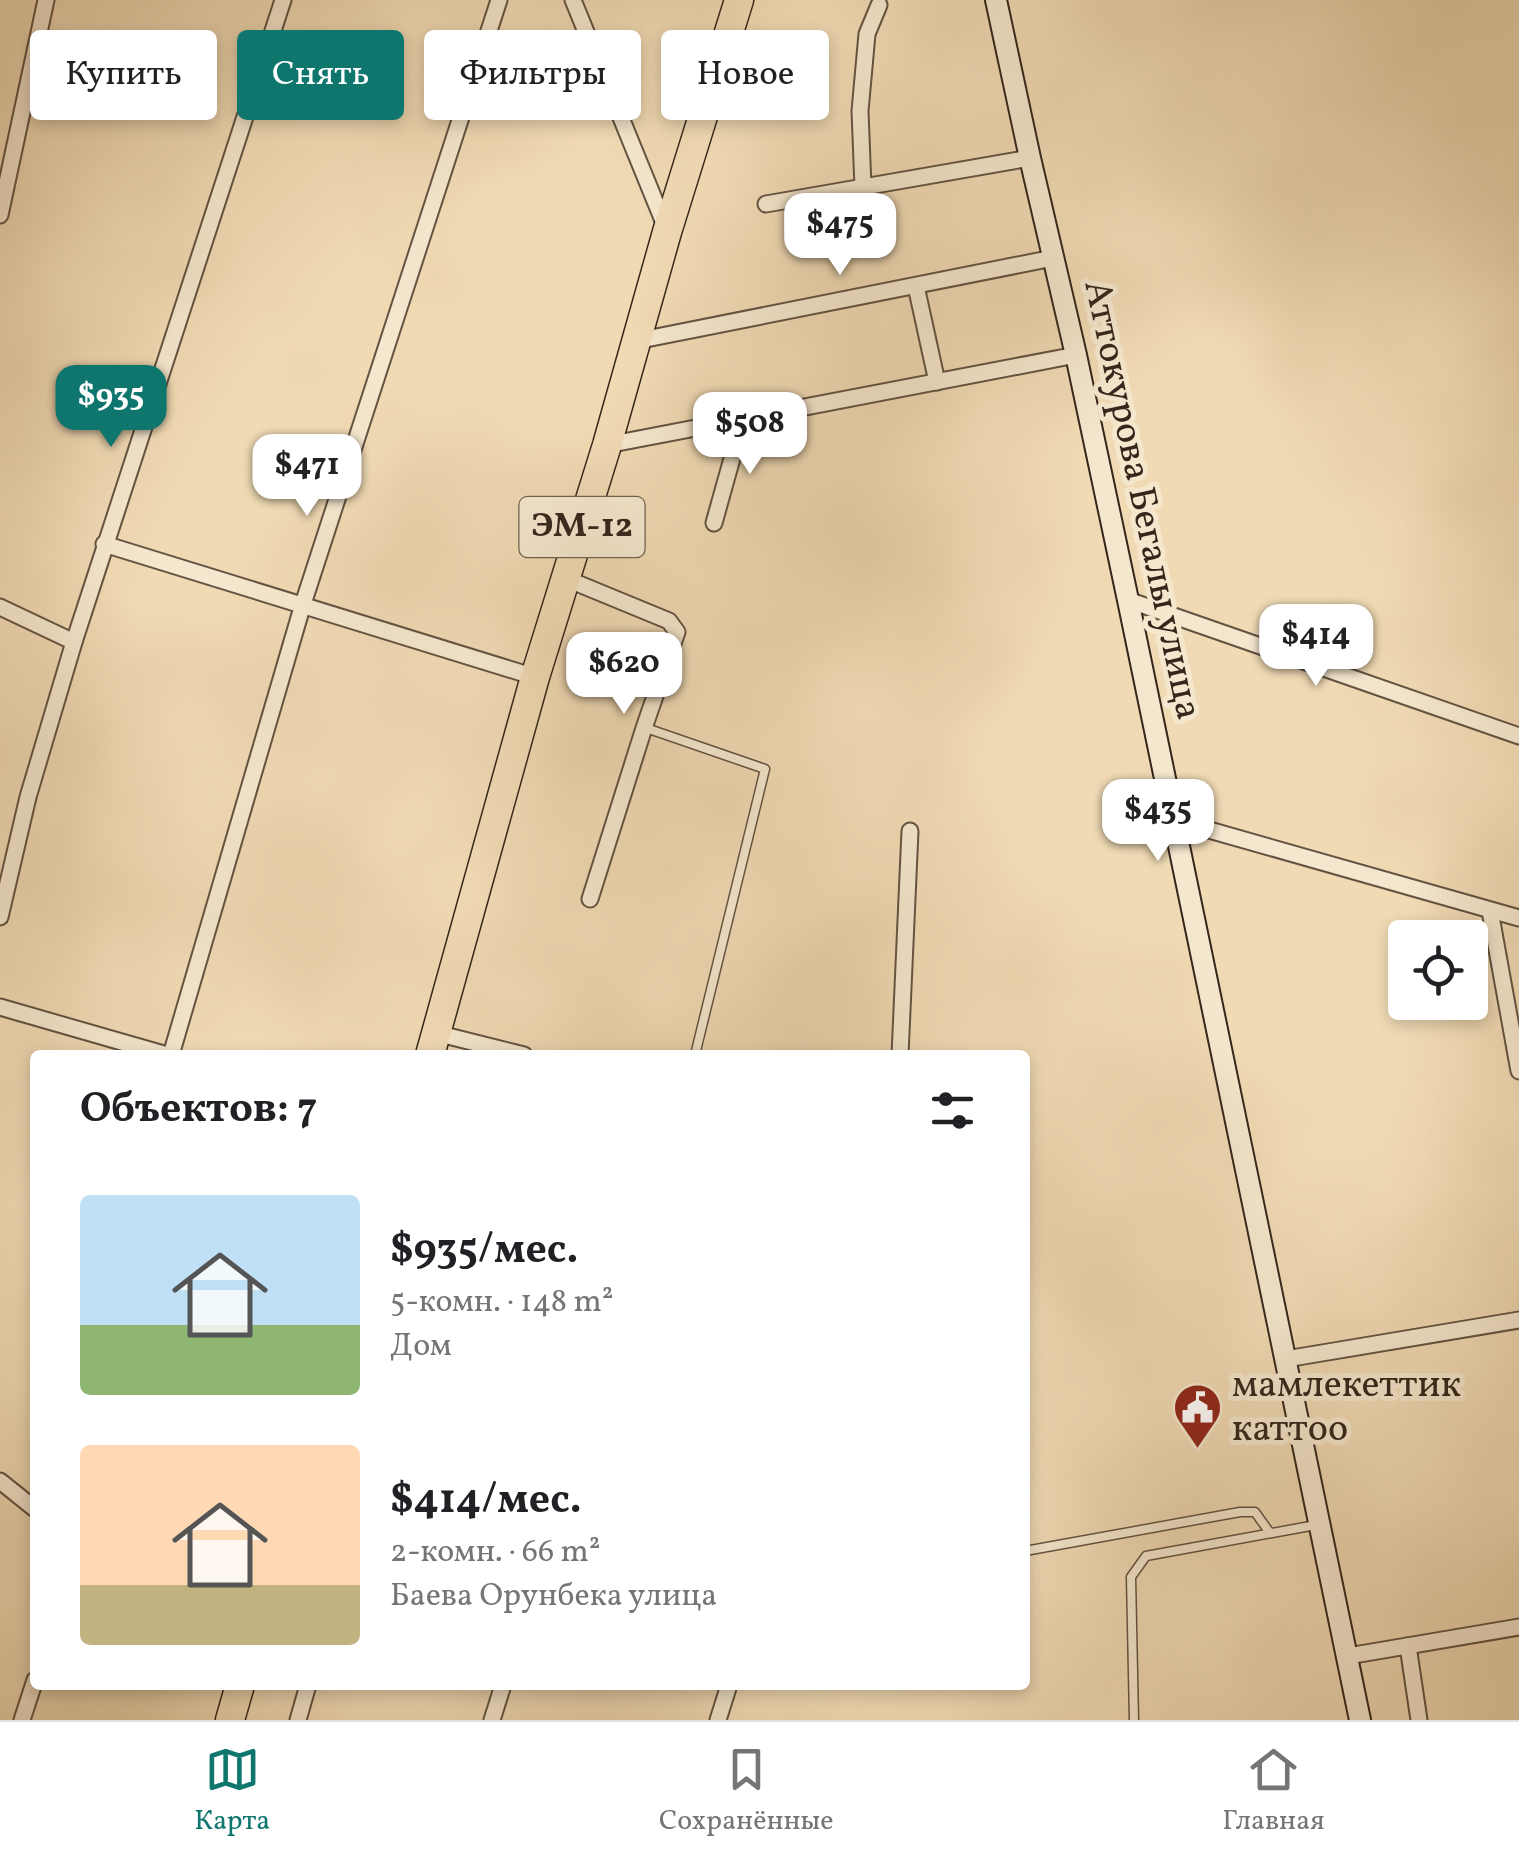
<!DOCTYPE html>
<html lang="ru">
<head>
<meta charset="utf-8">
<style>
  :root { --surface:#fff; --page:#f6f6f6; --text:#202124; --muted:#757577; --line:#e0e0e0; --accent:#0f766e }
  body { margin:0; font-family:Vollkorn,serif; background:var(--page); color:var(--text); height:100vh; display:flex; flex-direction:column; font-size:38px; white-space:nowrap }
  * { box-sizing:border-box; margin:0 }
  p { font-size:32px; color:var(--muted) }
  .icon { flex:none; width:55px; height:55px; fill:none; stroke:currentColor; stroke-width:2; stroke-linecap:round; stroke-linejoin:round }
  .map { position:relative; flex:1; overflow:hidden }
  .drawer { position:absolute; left:30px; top:1050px; width:1000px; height:640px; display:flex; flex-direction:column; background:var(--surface); border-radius:10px; box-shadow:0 5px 15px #0003 }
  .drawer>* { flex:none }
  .hud { position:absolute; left:30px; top:30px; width:1000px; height:90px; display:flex; gap:20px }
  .tools { position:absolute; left:1388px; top:920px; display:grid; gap:20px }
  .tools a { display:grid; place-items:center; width:100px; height:100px; border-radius:10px; background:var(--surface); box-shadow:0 5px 15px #0003; font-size:50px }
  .price { position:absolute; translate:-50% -85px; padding:0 22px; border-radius:20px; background:#fff; color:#222; font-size:32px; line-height:65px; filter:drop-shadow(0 2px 5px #0008) }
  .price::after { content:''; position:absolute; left:50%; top:60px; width:30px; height:22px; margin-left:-15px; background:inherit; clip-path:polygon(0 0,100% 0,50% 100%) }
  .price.current { background:var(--accent); color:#fff }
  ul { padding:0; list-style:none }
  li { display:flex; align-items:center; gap:30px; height:250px; padding:0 50px }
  li span { display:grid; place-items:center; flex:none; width:280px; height:200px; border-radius:10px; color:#555 }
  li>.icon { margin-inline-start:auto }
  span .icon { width:120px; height:120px; fill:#fffc; stroke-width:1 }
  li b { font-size:42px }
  h2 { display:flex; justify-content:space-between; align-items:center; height:120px; padding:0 50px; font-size:42px }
  .tag { padding:0 35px; border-radius:10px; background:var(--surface); box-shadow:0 5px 15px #0003; font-size:35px; line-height:90px }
  .tag.current { background:var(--accent); color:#fff }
  .dock { display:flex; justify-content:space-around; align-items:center; height:140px; border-top:2px solid var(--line); background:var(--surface); font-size:28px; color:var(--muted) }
  .dock a { display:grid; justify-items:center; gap:5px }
  .dock .current { color:var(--accent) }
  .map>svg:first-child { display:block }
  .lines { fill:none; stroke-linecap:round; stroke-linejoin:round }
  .lane-casing { stroke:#645342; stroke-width:11 }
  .street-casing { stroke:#645342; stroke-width:19 }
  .secondary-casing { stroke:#35261c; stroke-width:24 }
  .highway-casing { stroke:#35261c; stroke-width:31 }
  .lane { stroke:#f5e7ce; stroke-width:8 }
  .street { stroke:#f5e7ce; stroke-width:15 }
  .secondary { stroke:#f5e7ce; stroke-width:20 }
  .highway { stroke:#f0dab4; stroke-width:28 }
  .labels { text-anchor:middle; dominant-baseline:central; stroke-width:10; stroke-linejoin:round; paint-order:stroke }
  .shield { fill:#f5e7ce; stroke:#6f6051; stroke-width:2.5 }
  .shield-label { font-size:35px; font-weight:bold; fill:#35261c }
  .street-label { font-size:38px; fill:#35261c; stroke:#f5e7ce }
  .poi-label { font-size:38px; fill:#35261c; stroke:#f5e7ce; text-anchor:start }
</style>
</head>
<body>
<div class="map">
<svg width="1519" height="1720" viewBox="0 0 1519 1720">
  <rect width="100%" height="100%" fill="#f0dab4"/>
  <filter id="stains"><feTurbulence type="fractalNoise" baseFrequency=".002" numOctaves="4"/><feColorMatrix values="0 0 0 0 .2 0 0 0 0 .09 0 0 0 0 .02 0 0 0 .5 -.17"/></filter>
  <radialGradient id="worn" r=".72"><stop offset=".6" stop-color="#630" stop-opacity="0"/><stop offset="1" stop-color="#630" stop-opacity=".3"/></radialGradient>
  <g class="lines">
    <defs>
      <g id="lane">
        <polyline points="646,728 765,769 695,1055"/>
        <polyline points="1025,1551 1240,1512 1255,1512 1270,1533"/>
        <polyline points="1134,1720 1131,1577 1146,1556 1316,1525"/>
      </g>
      <g id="street">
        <polyline points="573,0 666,228"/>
        <polyline points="863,187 860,111 867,34 879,5"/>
        <polyline points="766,204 1030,158"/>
        <polyline points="0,215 46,0"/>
        <polyline points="916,286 937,382"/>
        <polyline points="636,341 1053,258"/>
        <polyline points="607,445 1076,355"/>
        <polyline points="714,523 743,419"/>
        <polyline points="104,544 535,677"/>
        <polyline points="567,579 669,621 677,632 644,728 590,899"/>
        <polyline points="1128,600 1519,736"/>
        <polyline points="0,607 74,642"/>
        <polyline points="1174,820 1519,918"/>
        <polyline points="1490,911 1519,1071"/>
        <polyline points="0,917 28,797 74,642 283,0"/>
        <polyline points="0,1007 167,1055"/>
        <polyline points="436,1033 524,1055"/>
        <polyline points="171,1055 303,604 499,0"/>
        <polyline points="900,1055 910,831"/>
        <polyline points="1286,1359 1519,1320"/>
        <polyline points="0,1481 35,1509"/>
        <polyline points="1408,1646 1419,1720"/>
        <polyline points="1348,1656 1519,1627"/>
        <polyline points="22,1720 35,1680"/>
        <polyline points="298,1720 308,1685"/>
        <polyline points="492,1720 503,1685"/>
        <polyline points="718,1720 729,1685"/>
      </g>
      <polyline id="secondary" points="996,0 1030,158 1076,355 1128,600 1360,1720"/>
      <g id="highway">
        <polyline points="430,1055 535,677 607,445 667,232 739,0"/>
        <polyline points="230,1720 240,1685"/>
      </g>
    </defs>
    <use href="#lane" class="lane-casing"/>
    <use href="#street" class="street-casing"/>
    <use href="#secondary" class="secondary-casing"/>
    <use href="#highway" class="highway-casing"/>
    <use href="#lane" class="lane"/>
    <use href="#street" class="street"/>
    <use href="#secondary" class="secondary"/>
    <use href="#highway" class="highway"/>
  </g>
  <defs>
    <symbol id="civic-pin" viewBox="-11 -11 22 30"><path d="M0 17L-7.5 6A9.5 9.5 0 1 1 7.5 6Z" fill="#8f2418" stroke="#f5e7ce"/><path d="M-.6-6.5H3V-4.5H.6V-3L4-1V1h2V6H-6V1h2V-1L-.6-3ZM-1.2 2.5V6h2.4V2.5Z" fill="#fff"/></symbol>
  </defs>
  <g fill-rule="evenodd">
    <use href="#civic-pin" x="1170" y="1380" width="55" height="75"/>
  </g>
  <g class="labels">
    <rect class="shield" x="519.5" y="497" width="125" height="60" rx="8"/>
    <g class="shield-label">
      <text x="582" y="527">ЭМ-12</text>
    </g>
    <g class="street-label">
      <text transform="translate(1141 500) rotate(78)">Аттокурова Бегалы улица</text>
    </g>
    <g class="poi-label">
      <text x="1232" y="1386">мамлекеттик<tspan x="1232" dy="44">каттоо</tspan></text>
    </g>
  </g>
  <rect width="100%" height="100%" filter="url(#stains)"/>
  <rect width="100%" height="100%" fill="url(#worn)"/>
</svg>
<div class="tools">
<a><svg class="icon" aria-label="locate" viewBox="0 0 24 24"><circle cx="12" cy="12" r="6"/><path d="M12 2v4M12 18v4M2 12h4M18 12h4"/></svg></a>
</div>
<b class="price" style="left:840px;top:278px">$475</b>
<b class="price current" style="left:111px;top:450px">$935</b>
<b class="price" style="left:750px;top:477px">$508</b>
<b class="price" style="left:307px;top:519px">$471</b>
<b class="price" style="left:1316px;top:689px">$414</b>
<b class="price" style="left:624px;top:717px">$620</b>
<b class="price" style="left:1158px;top:864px">$435</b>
<div class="hud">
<a class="tag">Купить</a>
<a class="tag current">Снять</a>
<a class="tag">Фильтры</a>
<a class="tag">Новое</a>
</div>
<section class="drawer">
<h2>Объектов: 7<svg class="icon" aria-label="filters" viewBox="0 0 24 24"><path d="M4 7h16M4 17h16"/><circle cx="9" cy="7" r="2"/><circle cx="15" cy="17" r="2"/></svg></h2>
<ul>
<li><span style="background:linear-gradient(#bfe0f5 65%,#8fb573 0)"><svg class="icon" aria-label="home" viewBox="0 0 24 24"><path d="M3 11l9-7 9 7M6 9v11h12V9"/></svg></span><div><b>$935/мес.</b><p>5-комн. · 148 m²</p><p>Дом</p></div></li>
<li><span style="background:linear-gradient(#ffd9b3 70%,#c2b280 0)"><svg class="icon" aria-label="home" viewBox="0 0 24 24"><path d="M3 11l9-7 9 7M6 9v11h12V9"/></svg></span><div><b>$414/мес.</b><p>2-комн. · 66 m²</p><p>Баева Орунбека улица</p></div></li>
</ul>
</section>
</div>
<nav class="dock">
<a class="current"><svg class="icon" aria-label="map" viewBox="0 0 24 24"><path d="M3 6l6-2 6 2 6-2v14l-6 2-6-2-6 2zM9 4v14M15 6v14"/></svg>Карта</a>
<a><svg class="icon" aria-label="saved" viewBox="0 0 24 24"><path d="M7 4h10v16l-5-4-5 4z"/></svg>Сохранённые</a>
<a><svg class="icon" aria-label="home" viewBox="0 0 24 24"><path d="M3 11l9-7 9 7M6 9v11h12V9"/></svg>Главная</a>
</nav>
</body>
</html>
